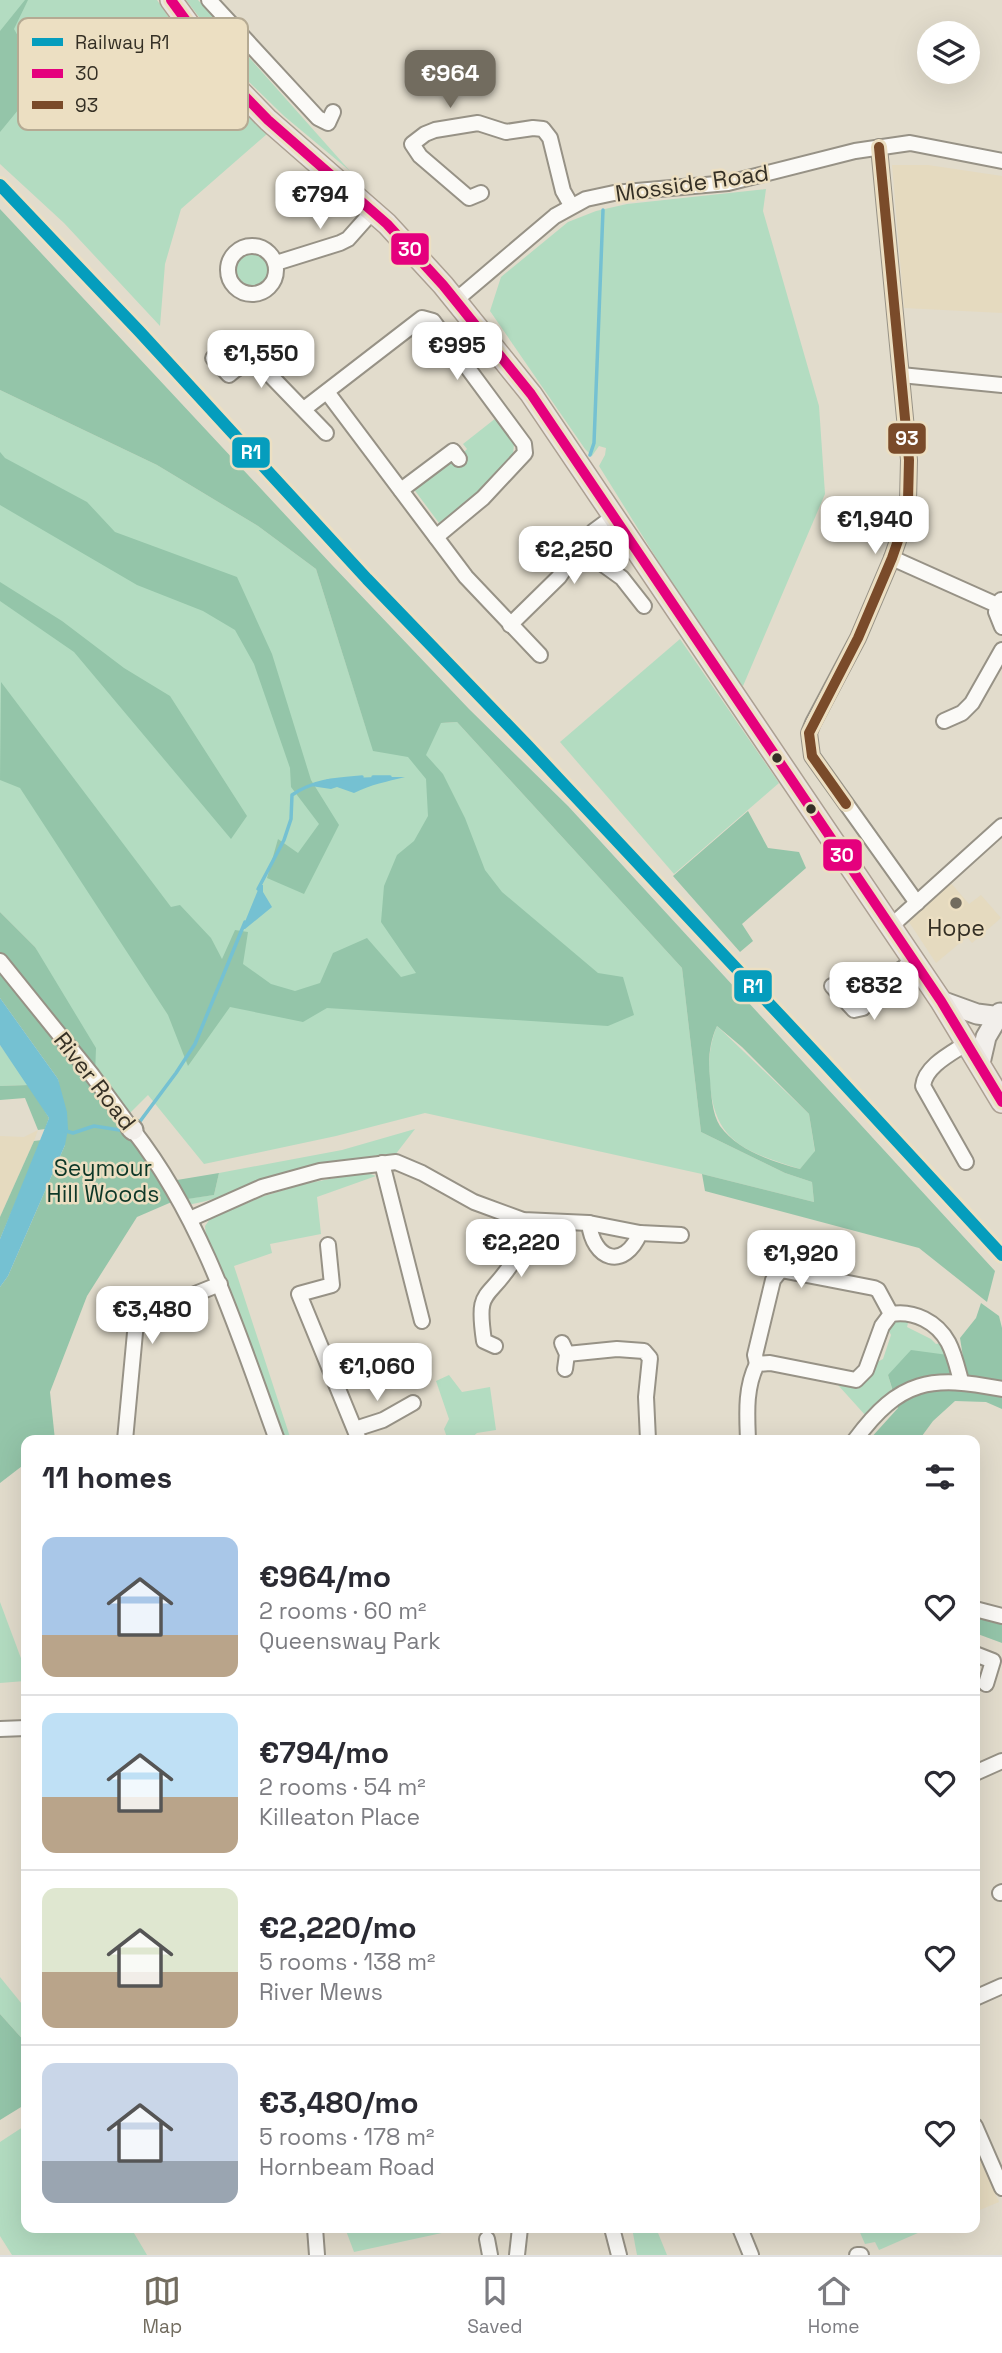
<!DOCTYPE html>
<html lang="en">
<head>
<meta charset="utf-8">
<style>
  :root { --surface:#fff; --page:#f2f2f3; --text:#2b2b33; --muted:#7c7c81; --line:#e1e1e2; --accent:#726c5f }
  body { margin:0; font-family:"Space Grotesk",sans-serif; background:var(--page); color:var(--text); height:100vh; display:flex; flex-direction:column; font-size:26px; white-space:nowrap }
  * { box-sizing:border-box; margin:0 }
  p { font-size:23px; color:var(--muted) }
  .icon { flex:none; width:38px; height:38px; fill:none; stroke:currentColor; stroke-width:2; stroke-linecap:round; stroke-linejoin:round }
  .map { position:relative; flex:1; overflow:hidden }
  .details { position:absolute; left:21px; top:1435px; width:959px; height:798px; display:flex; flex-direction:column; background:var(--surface); border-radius:14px; box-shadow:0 7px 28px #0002 }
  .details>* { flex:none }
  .fabs { position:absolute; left:917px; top:21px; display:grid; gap:14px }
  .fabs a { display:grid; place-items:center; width:63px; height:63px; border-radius:50%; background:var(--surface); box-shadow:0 7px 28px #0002; font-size:35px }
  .price { position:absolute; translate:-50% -60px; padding:0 16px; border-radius:14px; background:#fff; color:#222; font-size:23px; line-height:46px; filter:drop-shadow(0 2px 4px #0008) }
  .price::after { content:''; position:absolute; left:50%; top:42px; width:21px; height:16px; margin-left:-10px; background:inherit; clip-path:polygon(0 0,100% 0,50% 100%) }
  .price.selected { background:var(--accent); color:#fff }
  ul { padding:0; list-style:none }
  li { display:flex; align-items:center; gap:21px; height:175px; padding:0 21px }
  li+li { border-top:2px solid var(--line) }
  li span { display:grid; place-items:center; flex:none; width:196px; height:140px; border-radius:14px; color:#555 }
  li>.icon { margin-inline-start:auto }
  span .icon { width:84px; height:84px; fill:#fffc; stroke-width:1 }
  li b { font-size:30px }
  h2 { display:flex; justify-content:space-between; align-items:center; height:84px; padding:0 21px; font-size:30px }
  .dock { display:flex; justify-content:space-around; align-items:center; height:98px; border-top:2px solid var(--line); background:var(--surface); font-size:19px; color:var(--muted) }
  .dock a { display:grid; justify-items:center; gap:4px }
  .dock .selected { color:var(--accent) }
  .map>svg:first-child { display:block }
  .built { fill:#e5dabf }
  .green { fill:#b3dcc1 }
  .forest { fill:#94c5a9; fill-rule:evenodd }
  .water { fill:#75c1d2 }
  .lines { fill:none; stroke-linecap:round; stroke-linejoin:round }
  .stream { stroke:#75c1d2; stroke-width:3.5 }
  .street-casing { stroke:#979286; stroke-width:18 }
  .secondary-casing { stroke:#979286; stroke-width:23 }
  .primary-casing { stroke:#aca092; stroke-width:24 }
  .street { stroke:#fbfaf7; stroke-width:14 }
  .secondary { stroke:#f2efeb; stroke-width:19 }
  .primary { stroke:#eae4de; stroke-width:21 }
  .bus-1-casing { stroke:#ecdfc2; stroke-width:16 }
  .bus-2-casing { stroke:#ecdfc2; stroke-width:16 }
  .bus-1 { stroke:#e5007d; stroke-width:10 }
  .bus-2 { stroke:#7a4b2a; stroke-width:10 }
  .rail-1-casing { stroke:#ecdfc2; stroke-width:18 }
  .rail-1 { stroke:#059dbd; stroke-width:12 }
  .bus-dot { fill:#353025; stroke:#ecdfc2; stroke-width:2.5 }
  .poi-dot { fill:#726c5f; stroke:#ecdfc2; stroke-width:2.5 }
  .labels { text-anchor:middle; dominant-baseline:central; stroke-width:5; stroke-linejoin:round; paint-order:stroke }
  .street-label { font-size:23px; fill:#353025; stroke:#ecdfc2 }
  .poi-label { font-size:23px; fill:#353025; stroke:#ecdfc2 }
  .park-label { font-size:23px; fill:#0d3727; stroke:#ecdfc2 }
  .key { fill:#ecdfc2; stroke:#b5aa93; stroke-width:2 }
  .key-label { font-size:19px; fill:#353025 }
  .line-badge { stroke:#ecdfc2; stroke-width:2.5 }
  .badge-label { font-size:19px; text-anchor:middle; font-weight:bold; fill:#fff }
</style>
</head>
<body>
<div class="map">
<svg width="1002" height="2255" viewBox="0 0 1002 2255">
  <rect width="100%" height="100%" fill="#e2dccc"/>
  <g class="built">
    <polygon points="892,165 928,165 1002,176 1002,313 904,308"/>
    <polygon points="950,882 969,904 981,895 1001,918 972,943 967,937 936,963 909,922"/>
    <polygon points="38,1130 34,1141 0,1217 0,1136 24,1137"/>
    <polygon points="975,2147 999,2202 975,2212"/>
  </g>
  <g class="green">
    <polygon points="0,0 157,0 201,65 267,134 181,209 165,264 160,326 64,223 0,164"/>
    <polygon points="186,0 198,0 350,171 284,116 249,82"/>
    <polygon points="766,189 763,211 819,406 825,494 743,686 735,679 660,564 599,466 605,455 606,448 599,446 592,456 585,449 490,311 501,277 568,222 596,211 627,204"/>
    <circle cx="254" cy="269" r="18"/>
    <polygon points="0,390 157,465 258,526 316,569 366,728 457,722 682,968 701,1132 785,1173 812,1182 814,1202 702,1174 425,1113 336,1136 204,1164 148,1095 127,1116 95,1075 35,947 0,912"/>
    <polygon points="496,418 514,444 513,455 462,508 439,523 413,488 450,461 465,456 464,452 467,449 463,444"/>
    <polygon points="680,639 779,783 674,874 560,742"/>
    <path d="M 717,1026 L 809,1114 L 815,1152 L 800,1169 C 749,1152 715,1145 710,1084 C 708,1064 709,1045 717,1026 Z"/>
    <polygon points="0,1045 29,1085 0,1086"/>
    <path d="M 415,1129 L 395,1155 L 385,1154 C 348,1161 311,1165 276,1177 C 246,1186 219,1200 187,1205 L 185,1199 L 214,1195 L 219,1173 L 342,1150 Z"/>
    <polygon points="365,1172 376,1176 317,1197 321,1234 270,1244 272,1253 234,1266 291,1440 282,1440 206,1237 205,1226 210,1219 261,1197 304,1184"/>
    <polygon points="909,1319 907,1327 931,1339 936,1344 941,1343 946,1354 888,1375 892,1389 866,1416 838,1385 838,1380 865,1381 870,1377 875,1363 883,1359 891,1335 887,1327 892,1320"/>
    <polygon points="449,1375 462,1392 490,1387 496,1430 477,1433 469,1440 448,1440 444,1429 449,1419 436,1381"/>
    <polygon points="0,1602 22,1661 25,1681 0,1683"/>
    <polygon points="0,1977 26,2009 26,2043 0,2014"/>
    <polygon points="26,2125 26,2228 131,2228 147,2255 12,2255 0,2236 0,2142"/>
    <polygon points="345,2228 465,2228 354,2252"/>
    <polygon points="632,2228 656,2228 667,2255 637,2255"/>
    <polygon points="858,2228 926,2228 927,2229 879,2250 875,2242 865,2244"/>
  </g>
  <g class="forest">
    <polygon points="25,0 28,0 14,29 28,54 23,104 0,132 0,31"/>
    <path d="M 0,209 L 332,565 L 469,709 L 568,806 L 995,1271 L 987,1302 L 919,1248 L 705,1191 L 702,1174 L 814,1202 L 812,1182 L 785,1173 L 701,1132 L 682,968 L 457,722 L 441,723 L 426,755 L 443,774 L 465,818 L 485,870 L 502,892 L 598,973 L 623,977 L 634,1015 L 608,1026 L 327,1008 L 303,1022 L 230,1007 L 188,1066 L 168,1015 L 20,788 L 0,780 L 1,682 L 171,907 L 180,905 L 211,938 L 222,959 L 235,930 L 248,932 L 243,964 L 271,984 L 295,991 L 320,983 L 333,953 L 367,938 L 401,977 L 416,973 L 381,922 L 384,886 L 397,855 L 414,841 L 428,816 L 426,779 L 408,757 L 373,751 L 316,569 L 258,526 L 157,465 L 0,390 ZM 717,1026 L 742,1047 L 809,1114 L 815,1151 L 800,1169 C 772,1161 738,1151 720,1126 C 712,1114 711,1093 710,1079 C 708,1061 709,1043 717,1026 Z"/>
    <polygon points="0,452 5,458 87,502 115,532 237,577 272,654 311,780 339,825 304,894 267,878 278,839 298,853 319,824 291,787 290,768 254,664 235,630 203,611 137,585 0,505"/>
    <polygon points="0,582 62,621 124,668 170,696 247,816 231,839 74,652 0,601"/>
    <polygon points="748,811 768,848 799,852 806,868 742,924 753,941 740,952 673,876"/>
    <polygon points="0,912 35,947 96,1048 95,1075 165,1182 219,1173 214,1195 174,1201 137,1217 87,1296 50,1392 55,1440 26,1440 26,1463 0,1483 0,1287 8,1276 65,1145 58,1079 0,998"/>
    <polygon points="29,1085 49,1118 45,1129 38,1130 25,1098 0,1100 0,1086"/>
    <polygon points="42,1140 0,1239 0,1217 34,1141"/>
    <polygon points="981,1303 999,1316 1002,1328 1002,1409 986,1402 955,1401 933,1421 919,1440 869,1440 898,1408 888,1375 911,1350 963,1357 960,1338 976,1318"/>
    <polygon points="975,1612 1002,1621 1002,1643 975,1633"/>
    <polygon points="0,2014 26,2043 26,2104 0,2120"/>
  </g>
  <g class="water">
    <path d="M 376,777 L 405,777 C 386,782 372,784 354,793 L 337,787 L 331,789 L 311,786 L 328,779 Z"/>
    <polygon points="260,885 263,885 263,892 272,907 245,929 242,929"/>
    <polygon points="0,998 58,1079 67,1112 68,1129 65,1145 8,1276 0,1287 0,1239 49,1118 0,1045"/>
  </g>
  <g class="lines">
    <g class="stream">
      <polyline points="590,455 594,443 603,210"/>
      <polyline points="373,777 390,777"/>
      <path d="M 258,889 L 284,840 L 291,819 L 292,795 C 313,780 338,779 362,777"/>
      <polyline points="138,1124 176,1073 195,1044 245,922"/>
      <polyline points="66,1131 73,1133 94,1126 126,1131"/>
    </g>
    <defs>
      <g id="street">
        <polyline points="209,0 318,118 328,123 333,112"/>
        <polyline points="879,147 909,460 908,501 902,529 892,558 858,638 813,723 809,733 812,756 917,903"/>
        <polyline points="481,193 469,198 420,156 412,144 425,134 435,130 478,123 506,132 533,128 543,129 550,138 563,191 571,205"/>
        <circle cx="252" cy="270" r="24"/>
        <polyline points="276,263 340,243 348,239 372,212"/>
        <polyline points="456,300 555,216 586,199 614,193 728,183 855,151 910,143 1002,161"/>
        <path d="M 213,358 L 229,375 C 244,362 251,361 268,373 L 326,433"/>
        <polyline points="901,375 1002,385"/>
        <polyline points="327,392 466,577 540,655"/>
        <polyline points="304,409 422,318 433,321 524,444 525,453 483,498 436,537"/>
        <polyline points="401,490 453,451 459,459"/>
        <polyline points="579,547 622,578 644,606"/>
        <polyline points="892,558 997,605"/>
        <polyline points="1001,600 996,612 1002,627"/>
        <polyline points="510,625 559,577 579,547 594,531 613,517"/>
        <polyline points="944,721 962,713 972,703 1002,650"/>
        <polyline points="890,927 1002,826"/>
        <polyline points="0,961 92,1075 131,1128"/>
        <path d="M 832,986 L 854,1010 L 863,1008 C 878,987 892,974 914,961"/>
        <path d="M 133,1130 C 204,1221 238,1333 277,1440"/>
        <path d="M 966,1162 L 923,1086 C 925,1066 952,1053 967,1043"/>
        <polyline points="382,1163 422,1321"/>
        <polyline points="190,1219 262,1187 320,1171 396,1162 422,1173 474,1202 523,1220 589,1223 640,1233 681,1235"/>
        <path d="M 589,1223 C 593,1260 624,1271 640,1233"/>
        <polyline points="328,1245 332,1285 299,1294 359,1440"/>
        <polyline points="562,1343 567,1354 565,1369"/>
        <path d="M 495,1346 L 484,1341 C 476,1287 487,1302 512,1263 C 519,1251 520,1234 523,1220"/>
        <polyline points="567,1354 617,1349 644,1351 650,1358 646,1397 648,1440"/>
        <polyline points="757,1364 755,1355 773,1280 781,1270 874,1288 878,1290 891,1314"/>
        <polyline points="355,1429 383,1420 413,1403"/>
        <polyline points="125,1440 136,1322 140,1316 220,1284"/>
        <path d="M 748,1440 C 747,1414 745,1388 757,1364 L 770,1363 L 856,1380 L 866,1370 L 882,1326 L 891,1314 C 902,1312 914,1314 924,1319 C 950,1332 954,1355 961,1381"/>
        <path d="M 855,1440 C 900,1379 931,1375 1002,1389"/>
        <polyline points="975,1609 1002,1616"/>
        <polyline points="975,1654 993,1661 986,1684"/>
        <polyline points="0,1729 26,1728"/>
        <polyline points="975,1773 1002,1761"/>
        <polyline points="1000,1893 1002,1892"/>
        <polyline points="975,1998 1002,1986"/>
        <polyline points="975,2126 1002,2188"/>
        <polyline points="315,2228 317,2255"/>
        <polyline points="612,2228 619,2255"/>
        <polyline points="740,2228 751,2255"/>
        <polyline points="487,2239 490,2255"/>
        <polyline points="517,2255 520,2228"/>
        <polyline points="857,2255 861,2255"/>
      </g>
      <g id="secondary">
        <polyline points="941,1001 977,1014 993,1016"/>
        <polyline points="980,1063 986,1037 1000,1013"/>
        <polyline points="131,1128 133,1130"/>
      </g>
      <polyline id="primary" points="171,0 231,82 268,120 387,224 443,285 531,394 941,1001 1002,1102"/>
    </defs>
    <use href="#street" class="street-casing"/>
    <use href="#secondary" class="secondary-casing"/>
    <use href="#primary" class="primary-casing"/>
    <use href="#street" class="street"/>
    <use href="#secondary" class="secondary"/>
    <use href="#primary" class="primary"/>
    <defs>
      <polyline id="bus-1" points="171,0 231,82 268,120 387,224 443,285 531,394 941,1001 1002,1102"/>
      <polyline id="bus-2" points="846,804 812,756 809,733 858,638 892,558 902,529 908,501 909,460 879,147"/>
    </defs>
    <use href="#bus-1" class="bus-1-casing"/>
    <use href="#bus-2" class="bus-2-casing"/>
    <use href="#bus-1" class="bus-1"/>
    <use href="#bus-2" class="bus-2"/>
    <defs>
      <polyline id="rail-1" points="0,185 139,331 367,579 528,746 822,1060 1002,1255"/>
    </defs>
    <use href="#rail-1" class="rail-1-casing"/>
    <use href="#rail-1" class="rail-1"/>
  </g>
  <g class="bus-dot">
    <circle cx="777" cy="758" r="6"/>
    <circle cx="811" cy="809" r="6"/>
  </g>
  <circle class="poi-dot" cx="956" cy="903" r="7"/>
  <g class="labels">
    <g class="street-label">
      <text transform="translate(692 183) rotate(-8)">Mosside Road</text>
      <text transform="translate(95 1081) rotate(52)">River Road</text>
    </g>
    <g class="poi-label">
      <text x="956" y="928">Hope</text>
    </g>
    <g class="park-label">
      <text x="103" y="1168">Seymour<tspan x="103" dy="26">Hill Woods</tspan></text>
    </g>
  </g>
  <rect x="18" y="18" width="230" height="112" rx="10" class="key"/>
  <rect x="32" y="38" width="31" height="8" fill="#059dbd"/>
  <rect x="32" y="69" width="31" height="9" fill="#e5007d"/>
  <rect x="32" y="101" width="31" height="8" fill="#7a4b2a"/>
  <g class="key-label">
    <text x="75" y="49">Railway R1</text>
    <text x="75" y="80">30</text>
    <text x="75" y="112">93</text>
  </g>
  <g class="line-badge">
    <rect x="390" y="232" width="40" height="34" rx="7" fill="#e5007d"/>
    <rect x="887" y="422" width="40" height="33" rx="7" fill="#7a4b2a"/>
    <rect x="231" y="436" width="40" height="33" rx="7" fill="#059dbd"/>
    <rect x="822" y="838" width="41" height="34" rx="7" fill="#e5007d"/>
    <rect x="733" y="969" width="40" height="34" rx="7" fill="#059dbd"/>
  </g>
  <g class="badge-label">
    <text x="410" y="256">30</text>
    <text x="907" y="445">93</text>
    <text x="251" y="459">R1</text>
    <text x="842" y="862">30</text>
    <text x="753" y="993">R1</text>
  </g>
</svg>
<div class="fabs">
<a><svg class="icon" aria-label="layers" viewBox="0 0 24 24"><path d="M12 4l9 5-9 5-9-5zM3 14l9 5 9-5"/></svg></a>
</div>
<b class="price selected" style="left:450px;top:110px">€964</b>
<b class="price" style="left:320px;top:231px">€794</b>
<b class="price" style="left:457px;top:382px">€995</b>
<b class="price" style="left:261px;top:390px">€1,550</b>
<b class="price" style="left:875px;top:556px">€1,940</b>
<b class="price" style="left:574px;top:586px">€2,250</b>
<b class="price" style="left:874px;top:1022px">€832</b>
<b class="price" style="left:521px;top:1279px">€2,220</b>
<b class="price" style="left:801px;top:1290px">€1,920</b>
<b class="price" style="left:152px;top:1346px">€3,480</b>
<b class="price" style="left:377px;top:1403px">€1,060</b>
<section class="details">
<h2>11 homes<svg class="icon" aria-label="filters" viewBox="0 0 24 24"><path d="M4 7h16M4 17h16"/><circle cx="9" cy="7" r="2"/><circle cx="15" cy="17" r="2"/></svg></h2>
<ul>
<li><span style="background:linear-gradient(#a9c7e8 70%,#b9a48a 0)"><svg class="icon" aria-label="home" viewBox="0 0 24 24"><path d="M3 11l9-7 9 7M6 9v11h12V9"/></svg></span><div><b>€964/mo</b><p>2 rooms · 60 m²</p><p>Queensway Park</p></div><svg class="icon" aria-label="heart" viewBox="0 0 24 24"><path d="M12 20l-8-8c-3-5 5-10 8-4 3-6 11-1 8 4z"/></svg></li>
<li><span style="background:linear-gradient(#bfe0f5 60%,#b9a48a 0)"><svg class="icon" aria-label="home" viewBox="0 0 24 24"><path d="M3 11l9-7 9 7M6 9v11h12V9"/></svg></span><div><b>€794/mo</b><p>2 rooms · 54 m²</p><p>Killeaton Place</p></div><svg class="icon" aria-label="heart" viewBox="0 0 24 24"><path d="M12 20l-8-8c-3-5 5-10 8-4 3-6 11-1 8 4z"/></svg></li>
<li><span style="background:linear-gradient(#dfe7d0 60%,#b9a48a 0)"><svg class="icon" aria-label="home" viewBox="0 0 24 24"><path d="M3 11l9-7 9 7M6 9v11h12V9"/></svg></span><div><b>€2,220/mo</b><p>5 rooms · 138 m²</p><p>River Mews</p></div><svg class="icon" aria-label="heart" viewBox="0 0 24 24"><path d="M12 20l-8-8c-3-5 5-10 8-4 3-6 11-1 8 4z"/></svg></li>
<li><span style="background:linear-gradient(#c9d6e8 70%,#9aa5b1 0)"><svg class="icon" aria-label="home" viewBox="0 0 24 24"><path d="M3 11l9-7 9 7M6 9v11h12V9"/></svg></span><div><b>€3,480/mo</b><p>5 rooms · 178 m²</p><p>Hornbeam Road</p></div><svg class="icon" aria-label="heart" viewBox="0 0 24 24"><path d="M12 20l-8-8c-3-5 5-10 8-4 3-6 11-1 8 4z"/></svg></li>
</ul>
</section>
</div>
<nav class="dock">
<a class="selected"><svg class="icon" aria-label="map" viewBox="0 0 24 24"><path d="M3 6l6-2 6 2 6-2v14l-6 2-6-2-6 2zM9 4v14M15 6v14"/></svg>Map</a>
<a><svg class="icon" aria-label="saved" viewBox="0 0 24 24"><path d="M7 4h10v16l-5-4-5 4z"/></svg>Saved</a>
<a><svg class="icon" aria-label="home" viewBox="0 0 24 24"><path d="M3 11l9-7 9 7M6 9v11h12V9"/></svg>Home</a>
</nav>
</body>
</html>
